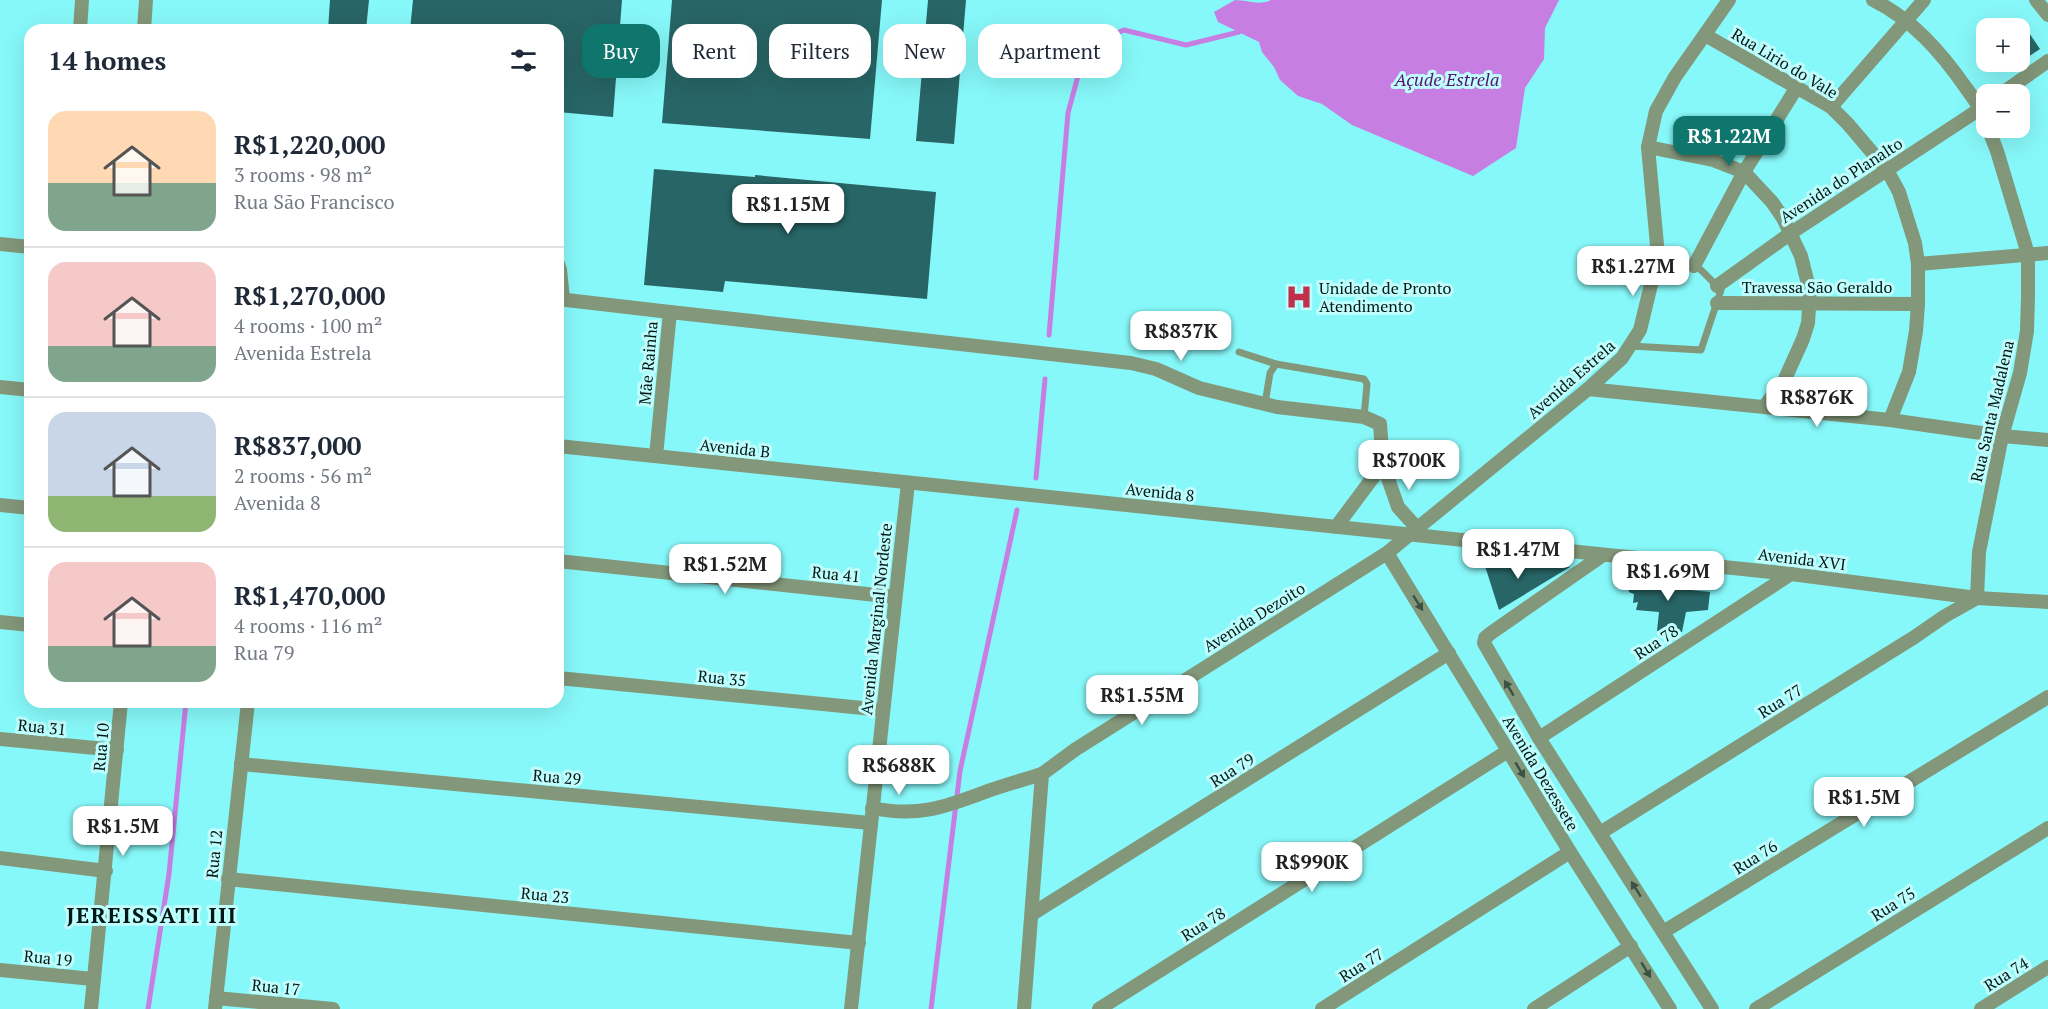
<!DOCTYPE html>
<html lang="en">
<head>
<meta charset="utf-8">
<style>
  :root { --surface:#fff; --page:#f2f2f3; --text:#1f2937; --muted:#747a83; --line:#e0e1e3; --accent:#0f766e }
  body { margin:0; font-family:"PT Serif",serif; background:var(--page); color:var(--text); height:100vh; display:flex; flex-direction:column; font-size:22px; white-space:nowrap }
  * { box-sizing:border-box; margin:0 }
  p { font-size:20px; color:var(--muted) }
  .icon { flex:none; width:33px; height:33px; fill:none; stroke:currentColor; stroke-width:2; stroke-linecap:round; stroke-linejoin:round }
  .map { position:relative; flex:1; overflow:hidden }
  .panel { position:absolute; left:24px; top:24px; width:540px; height:684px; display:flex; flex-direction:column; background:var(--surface); border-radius:18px; box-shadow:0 6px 24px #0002 }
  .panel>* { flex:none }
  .hud { position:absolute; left:582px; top:24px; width:570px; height:54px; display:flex; gap:12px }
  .fabs { position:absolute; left:1976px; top:18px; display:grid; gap:12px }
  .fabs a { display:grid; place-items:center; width:54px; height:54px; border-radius:12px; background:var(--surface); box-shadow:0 6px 24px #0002; font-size:30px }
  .price { position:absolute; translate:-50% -51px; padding:0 14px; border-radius:12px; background:#fff; color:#222; font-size:20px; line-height:39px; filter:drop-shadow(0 2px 3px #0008) }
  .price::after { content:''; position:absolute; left:50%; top:36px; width:18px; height:14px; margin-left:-9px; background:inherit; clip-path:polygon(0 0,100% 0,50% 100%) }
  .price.active { background:var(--accent); color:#fff }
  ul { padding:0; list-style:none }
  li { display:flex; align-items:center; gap:18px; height:150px; padding:0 24px }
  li+li { border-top:2px solid var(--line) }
  li span { display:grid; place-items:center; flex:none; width:168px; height:120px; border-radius:18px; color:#555 }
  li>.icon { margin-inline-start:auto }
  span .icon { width:72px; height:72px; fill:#fffc; stroke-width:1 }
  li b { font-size:26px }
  h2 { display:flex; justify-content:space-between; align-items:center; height:72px; padding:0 24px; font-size:26px }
  .tag { padding:0 21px; border-radius:18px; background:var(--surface); box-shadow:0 6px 24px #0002; font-size:21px; line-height:54px }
  .tag.active { background:var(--accent); color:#fff }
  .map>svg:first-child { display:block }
  .water { fill:#c77ee3 }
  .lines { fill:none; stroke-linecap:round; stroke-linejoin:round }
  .stream { stroke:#c77ee3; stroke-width:5 }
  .building { fill:#286566 }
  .service { stroke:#83977a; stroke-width:7 }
  .minor { stroke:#83977a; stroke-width:14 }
  .oneway { fill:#3b5144 }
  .labels { text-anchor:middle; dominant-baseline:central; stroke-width:6; stroke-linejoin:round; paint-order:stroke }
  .street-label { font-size:16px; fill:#001717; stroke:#bffefd }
  .poi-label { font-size:16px; fill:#001717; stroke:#bffefd; text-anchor:start }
  .water-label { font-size:18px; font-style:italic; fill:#591370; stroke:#bffefd }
  .district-label { font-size:22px; font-weight:bold; letter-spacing:1.5px; fill:#001717; stroke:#bffefd }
</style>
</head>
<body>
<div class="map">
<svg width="2048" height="1009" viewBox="0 0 2048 1009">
  <rect width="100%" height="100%" fill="#87f8f9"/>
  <path class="water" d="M 1235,0 C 1248,0 1259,6 1271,0 L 1559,0 L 1545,28 L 1544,59 L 1525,88 L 1516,148 L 1473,176 L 1352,125 L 1322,104 L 1298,96 L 1280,80 L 1274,67 L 1262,52 L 1259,42 L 1218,22 L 1214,12 Z"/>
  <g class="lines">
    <g class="stream">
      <polyline points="1049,335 1068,113 1086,46 1124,30 1186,45 1239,32"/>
      <polyline points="1036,478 1045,379"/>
      <polyline points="148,1009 169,874 186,702"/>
      <polyline points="931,1009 960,771 1017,510"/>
    </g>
  </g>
  <g class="building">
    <polygon points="330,0 369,0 366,30 328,30"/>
    <polygon points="413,0 622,0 613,117 558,112 558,30 410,30"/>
    <polygon points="672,0 882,0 870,139 662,123"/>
    <polygon points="928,0 966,0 954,144 916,141"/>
    <polygon points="2019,18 2040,49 2019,63"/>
    <polygon points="654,169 755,177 755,175 936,192 927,299 725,281 723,292 644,285"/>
    <polygon points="1520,564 1570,567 1499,610 1485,566"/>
    <polygon points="1628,578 1672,583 1672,588 1710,592 1708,610 1686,612 1682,632 1657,631 1659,612 1636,610 1638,602 1633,603 1634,594 1629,592"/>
  </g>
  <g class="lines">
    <g class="service">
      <polyline points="1631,346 1701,350 1721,290 1701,270 1694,266 1658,256"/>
      <polyline points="1239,352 1276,364 1364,379 1367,384 1364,417"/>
      <polyline points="1265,404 1270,373 1276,364"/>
    </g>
    <g class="minor">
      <path d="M 1873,0 C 1912,19 1941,52 1966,88 C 1972,96 1979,105 1983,115"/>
      <polyline points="2036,0 2048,15"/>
      <polyline points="80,30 82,0"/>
      <polyline points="144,30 146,0"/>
      <polyline points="1705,35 1831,107 1848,124 1887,170 1899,192 1915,243 1918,264 1918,304 1916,331 1909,372 1890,420"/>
      <polyline points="2001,94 2048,61"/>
      <polyline points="1831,107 1924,0"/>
      <polyline points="1648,147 1713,160 1744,172 1772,202 1783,218 1801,256 1810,292 1808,323 1803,339 1784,381 1764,407"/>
      <polyline points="0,244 30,247"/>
      <polyline points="558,264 560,270 563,299"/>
      <polyline points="1918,264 2048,253"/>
      <polyline points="1694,266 1744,172 1797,87"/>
      <polyline points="1717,286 1791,233 1986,105"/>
      <polyline points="558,299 670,312 656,456"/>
      <polyline points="1717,303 1918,304"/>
      <polyline points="670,312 1131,363 1156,369 1199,388 1277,407 1364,417 1380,424 1383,464 1398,507 1417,528"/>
      <polyline points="0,387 30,390"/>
      <polyline points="1588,389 1890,420 2002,436 2048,440"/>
      <polyline points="558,446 1791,574 1977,598 2048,602"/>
      <polyline points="0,505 30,508"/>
      <polyline points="1336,527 1383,464"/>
      <polyline points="1387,553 1570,852 1670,1009"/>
      <polyline points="1603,555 1491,633 1485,638 1484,643 1539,738 1712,1009"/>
      <polyline points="558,561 895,597"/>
      <polyline points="0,622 30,625"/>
      <polyline points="558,678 883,710"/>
      <polyline points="1539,738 1791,574"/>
      <polyline points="0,739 117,750"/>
      <polyline points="241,764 870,823"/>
      <path d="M 872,808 C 917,817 943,808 985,792 C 1004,785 1023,780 1042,774"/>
      <polyline points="1600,833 1913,638 1945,616 1977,598 1979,552 2002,436 2020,373 2027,331 2028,296 2028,254 1997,151 1988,128"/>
      <polyline points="0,858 106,871"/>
      <polyline points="228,879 859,943"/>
      <polyline points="1032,914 1449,653"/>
      <polyline points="1663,932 2048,697"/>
      <polyline points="0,970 93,979"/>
      <polyline points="216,998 333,1009"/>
      <polyline points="91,1009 121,702"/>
      <polyline points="215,1009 248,702"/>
      <polyline points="851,1009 908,483"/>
      <polyline points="1024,1009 1042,774 1076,749 1387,553 1588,389 1622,358 1640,330 1658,256 1648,147 1656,111 1675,77 1729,0"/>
      <polyline points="1099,1009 1508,751"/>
      <polyline points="1322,1009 1570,852"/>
      <polyline points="1534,1009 1631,946"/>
      <polyline points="1756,1009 2048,828"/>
      <polyline points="1981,1009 2048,967"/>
    </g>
  </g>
  <defs><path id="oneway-solid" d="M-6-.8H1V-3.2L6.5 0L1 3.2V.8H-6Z" transform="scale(1.5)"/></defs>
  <g class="oneway">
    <use href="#oneway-solid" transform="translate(1418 603) rotate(58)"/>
    <use href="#oneway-solid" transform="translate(1509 688) rotate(-121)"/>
    <use href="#oneway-solid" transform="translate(1520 770) rotate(59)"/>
    <use href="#oneway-solid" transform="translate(1636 889) rotate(-122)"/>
    <use href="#oneway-solid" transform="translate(1646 970) rotate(59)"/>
  </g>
  <defs>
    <symbol id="hospital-bare" viewBox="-9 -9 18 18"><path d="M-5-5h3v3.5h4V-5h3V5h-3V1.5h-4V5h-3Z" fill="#c0304a" stroke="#bffefd" stroke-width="2.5" paint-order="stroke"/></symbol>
  </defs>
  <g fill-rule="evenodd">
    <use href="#hospital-bare" x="1280" y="278" width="38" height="38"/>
  </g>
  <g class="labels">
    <g class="street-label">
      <text transform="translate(1785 63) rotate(31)">Rua Lirio do Vale</text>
      <text transform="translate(1841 180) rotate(-33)">Avenida do Planalto</text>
      <text x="1817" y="287">Travessa São Geraldo</text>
      <text transform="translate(648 363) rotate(-85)">Mãe Rainha</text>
      <text transform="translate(1571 379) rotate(-41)">Avenida Estrela</text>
      <text transform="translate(1992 411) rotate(-77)">Rua Santa Madalena</text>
      <text transform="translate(735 448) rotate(6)">Avenida B</text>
      <text transform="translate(1160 492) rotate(6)">Avenida 8</text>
      <text transform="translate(1802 559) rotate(7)">Avenida XVI</text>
      <text transform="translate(836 574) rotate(6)">Rua 41</text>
      <text transform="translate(1254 617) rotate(-32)">Avenida Dezoito</text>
      <text transform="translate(876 619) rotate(-84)">Avenida Marginal Nordeste</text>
      <text transform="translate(1656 642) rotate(-33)">Rua 78</text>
      <text transform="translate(722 678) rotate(6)">Rua 35</text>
      <text transform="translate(1780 701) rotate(-32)">Rua 77</text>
      <text transform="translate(42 727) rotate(6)">Rua 31</text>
      <text transform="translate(101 747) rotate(-85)">Rua 10</text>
      <text transform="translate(1232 770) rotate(-32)">Rua 79</text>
      <text transform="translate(1541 773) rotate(59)">Avenida Dezessete</text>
      <text transform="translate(557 777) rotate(5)">Rua 29</text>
      <text transform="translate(214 854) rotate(-84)">Rua 12</text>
      <text transform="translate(1755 857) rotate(-32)">Rua 76</text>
      <text transform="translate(545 895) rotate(6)">Rua 23</text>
      <text transform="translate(1893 904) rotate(-32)">Rua 75</text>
      <text transform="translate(1203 924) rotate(-32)">Rua 78</text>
      <text transform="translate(48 958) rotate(6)">Rua 19</text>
      <text transform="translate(1361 965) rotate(-32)">Rua 77</text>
      <text transform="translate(2006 974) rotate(-32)">Rua 74</text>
      <text transform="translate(276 987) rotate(6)">Rua 17</text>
    </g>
    <g class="poi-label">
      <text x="1319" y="288">Unidade de Pronto<tspan x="1319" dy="18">Atendimento</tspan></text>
    </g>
    <g class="water-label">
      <text x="1447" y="79">Açude Estrela</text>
    </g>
    <g class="district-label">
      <text x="152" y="914">JEREISSATI III</text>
    </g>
  </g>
</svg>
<div class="fabs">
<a>+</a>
<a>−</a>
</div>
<b class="price active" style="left:1729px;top:167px">R$1.22M</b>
<b class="price" style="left:788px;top:235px">R$1.15M</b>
<b class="price" style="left:1633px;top:297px">R$1.27M</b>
<b class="price" style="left:1181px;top:362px">R$837K</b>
<b class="price" style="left:1817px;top:428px">R$876K</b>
<b class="price" style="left:1409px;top:491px">R$700K</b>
<b class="price" style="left:1518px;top:580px">R$1.47M</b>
<b class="price" style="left:725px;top:595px">R$1.52M</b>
<b class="price" style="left:1668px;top:602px">R$1.69M</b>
<b class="price" style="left:1142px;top:726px">R$1.55M</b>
<b class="price" style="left:899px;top:796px">R$688K</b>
<b class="price" style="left:1864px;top:828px">R$1.5M</b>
<b class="price" style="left:123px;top:857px">R$1.5M</b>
<b class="price" style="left:1312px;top:893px">R$990K</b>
<div class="hud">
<a class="tag active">Buy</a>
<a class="tag">Rent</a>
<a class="tag">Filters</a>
<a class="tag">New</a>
<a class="tag">Apartment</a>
</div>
<section class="panel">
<h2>14 homes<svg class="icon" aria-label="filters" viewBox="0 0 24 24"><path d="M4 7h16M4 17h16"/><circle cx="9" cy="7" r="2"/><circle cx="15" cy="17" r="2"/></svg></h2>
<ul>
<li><span style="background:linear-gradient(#ffd9b3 60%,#7fa58c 0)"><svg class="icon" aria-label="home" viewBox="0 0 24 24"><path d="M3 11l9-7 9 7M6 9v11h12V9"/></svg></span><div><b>R$1,220,000</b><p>3 rooms · 98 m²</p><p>Rua São Francisco</p></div></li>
<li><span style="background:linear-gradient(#f6c9c9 70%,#7fa58c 0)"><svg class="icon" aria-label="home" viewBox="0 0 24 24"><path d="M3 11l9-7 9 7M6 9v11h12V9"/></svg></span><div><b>R$1,270,000</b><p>4 rooms · 100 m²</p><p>Avenida Estrela</p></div></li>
<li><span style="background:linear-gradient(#c9d6e8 70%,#8fb573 0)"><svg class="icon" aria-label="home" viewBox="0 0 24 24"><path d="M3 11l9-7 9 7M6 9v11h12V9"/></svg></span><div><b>R$837,000</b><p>2 rooms · 56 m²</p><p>Avenida 8</p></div></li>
<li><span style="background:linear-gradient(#f6c9c9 70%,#7fa58c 0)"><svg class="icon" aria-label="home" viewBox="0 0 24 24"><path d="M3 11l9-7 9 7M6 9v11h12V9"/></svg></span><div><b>R$1,470,000</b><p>4 rooms · 116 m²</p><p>Rua 79</p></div></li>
</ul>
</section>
</div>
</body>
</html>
